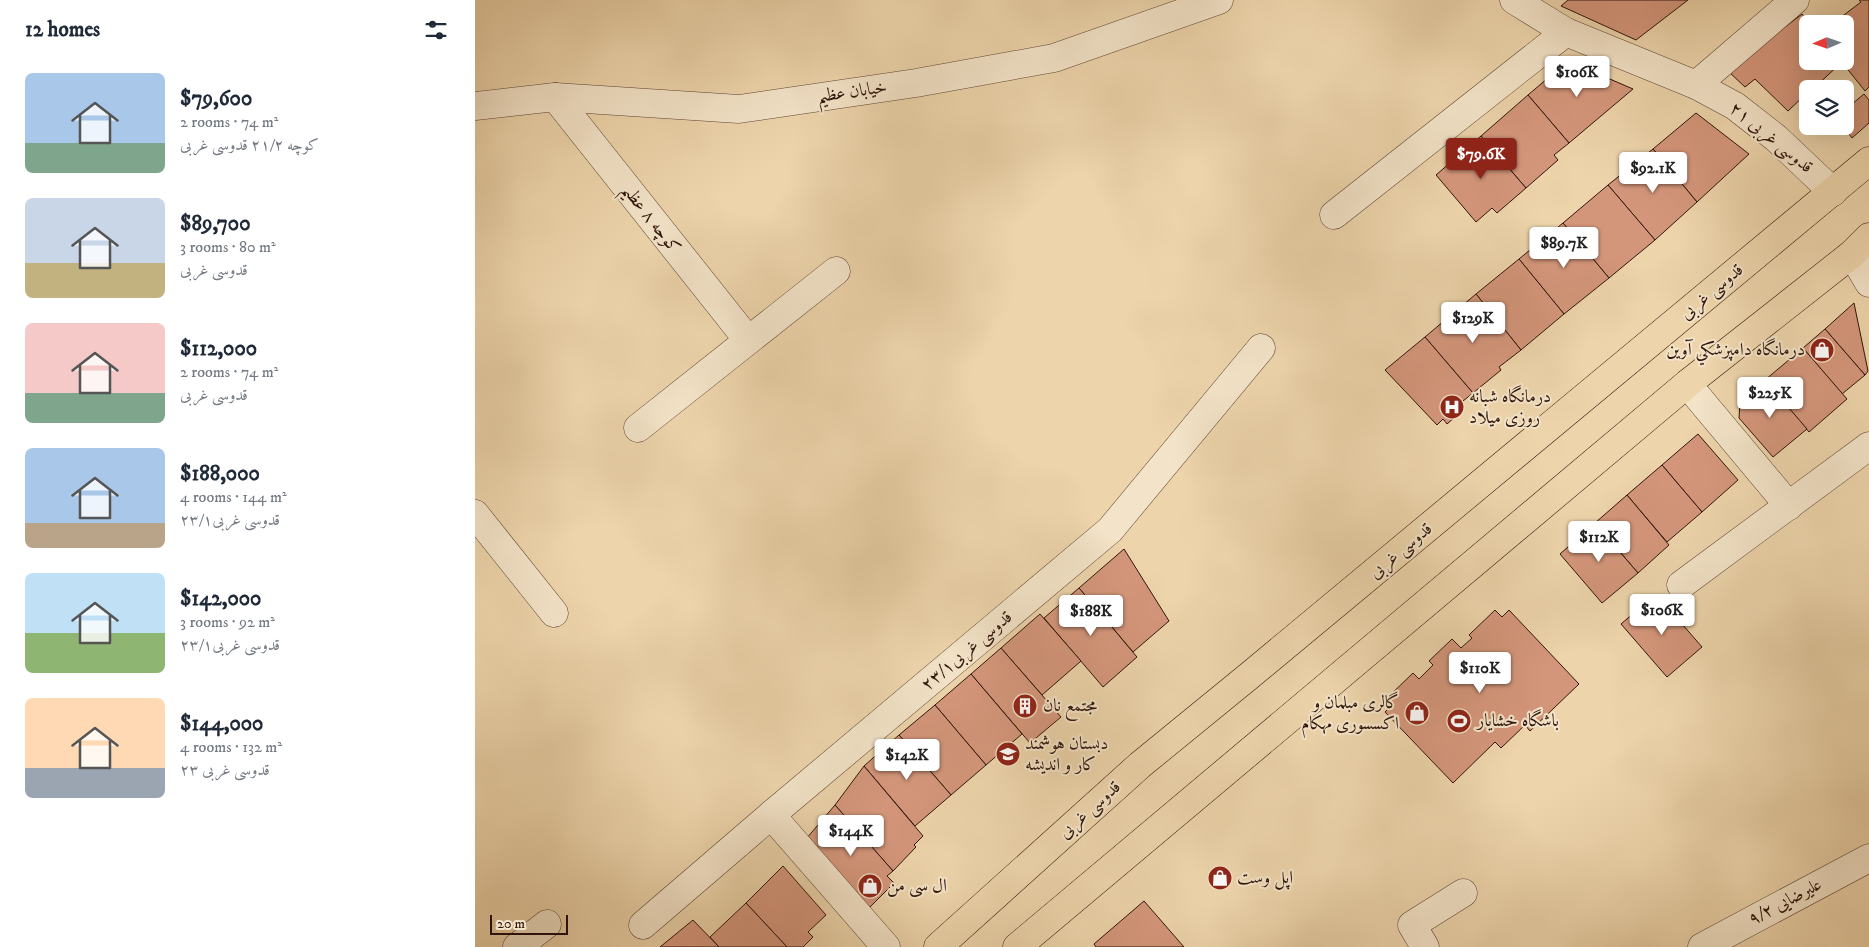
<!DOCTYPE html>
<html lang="en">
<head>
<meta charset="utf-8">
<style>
  :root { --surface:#fff; --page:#f2f2f3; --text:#1f2937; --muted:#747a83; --accent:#8f2418 }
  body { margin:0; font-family:"IM FELL DW Pica",Amiri,serif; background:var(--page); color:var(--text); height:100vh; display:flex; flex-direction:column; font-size:19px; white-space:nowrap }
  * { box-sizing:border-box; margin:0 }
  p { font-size:16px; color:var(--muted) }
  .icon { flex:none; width:28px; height:28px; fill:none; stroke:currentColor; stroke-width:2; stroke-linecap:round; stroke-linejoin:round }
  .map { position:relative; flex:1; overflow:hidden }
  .panel { display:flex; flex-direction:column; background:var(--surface); width:475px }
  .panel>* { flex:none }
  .needle { width:32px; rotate:268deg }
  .buttons { position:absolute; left:1324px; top:15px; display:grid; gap:10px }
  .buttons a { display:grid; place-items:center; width:55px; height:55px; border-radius:8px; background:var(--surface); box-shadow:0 5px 20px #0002; font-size:25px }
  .scale { position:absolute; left:15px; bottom:12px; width:78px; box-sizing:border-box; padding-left:5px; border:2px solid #2f150b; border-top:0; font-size:14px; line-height:18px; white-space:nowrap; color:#2f150b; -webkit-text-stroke:4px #f3e3c8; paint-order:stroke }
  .price { position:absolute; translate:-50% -42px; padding:0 11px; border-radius:5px; background:#fff; color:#222; font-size:16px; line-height:32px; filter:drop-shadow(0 1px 2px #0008) }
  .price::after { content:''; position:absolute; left:50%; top:30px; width:15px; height:11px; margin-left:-8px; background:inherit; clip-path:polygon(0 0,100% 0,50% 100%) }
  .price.current { background:var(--accent); color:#fff }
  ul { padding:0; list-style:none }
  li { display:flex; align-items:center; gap:15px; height:125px; padding:0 25px }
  li span { display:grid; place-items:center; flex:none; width:140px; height:100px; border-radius:8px; color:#555 }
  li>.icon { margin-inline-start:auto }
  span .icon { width:60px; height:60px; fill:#fffc; stroke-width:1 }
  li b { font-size:21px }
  h2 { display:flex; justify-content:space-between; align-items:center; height:60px; padding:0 25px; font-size:21px }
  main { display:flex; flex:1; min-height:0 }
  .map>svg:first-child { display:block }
  .building { fill:#d4967b; stroke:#2f150b }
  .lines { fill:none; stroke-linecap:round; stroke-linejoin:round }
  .minor-casing { stroke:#5e4533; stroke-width:29 }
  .major-casing { stroke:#2f150b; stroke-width:29 }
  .minor { stroke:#f3e3c8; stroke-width:28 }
  .major { stroke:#edd4ab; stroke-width:28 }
  .labels { text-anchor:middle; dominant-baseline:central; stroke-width:4; stroke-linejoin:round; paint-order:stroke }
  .street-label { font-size:18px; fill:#2f150b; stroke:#f3e3c8 }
  .poi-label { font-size:18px; fill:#2f150b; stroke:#f3e3c8; text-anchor:start }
</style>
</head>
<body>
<main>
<section class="panel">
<h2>12 homes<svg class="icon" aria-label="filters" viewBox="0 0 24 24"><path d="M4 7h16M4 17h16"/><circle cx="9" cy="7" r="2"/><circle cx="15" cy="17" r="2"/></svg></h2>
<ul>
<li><span style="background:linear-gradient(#a9c7e8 70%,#7fa58c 0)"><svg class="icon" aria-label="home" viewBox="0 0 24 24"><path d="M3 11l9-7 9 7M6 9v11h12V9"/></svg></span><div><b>$79,600</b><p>2 rooms · 74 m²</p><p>کوچه ۲۱/۲ قدوسی غربی</p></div></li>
<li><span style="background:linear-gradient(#c9d6e8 65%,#c2b280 0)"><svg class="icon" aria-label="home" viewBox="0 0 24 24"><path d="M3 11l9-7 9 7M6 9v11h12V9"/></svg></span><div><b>$89,700</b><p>3 rooms · 80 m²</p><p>قدوسی غربی</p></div></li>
<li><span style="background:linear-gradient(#f6c9c9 70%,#7fa58c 0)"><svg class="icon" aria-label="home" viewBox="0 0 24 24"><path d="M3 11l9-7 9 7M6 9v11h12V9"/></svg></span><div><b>$112,000</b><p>2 rooms · 74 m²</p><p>قدوسی غربی</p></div></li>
<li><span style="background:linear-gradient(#a9c7e8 75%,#b9a48a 0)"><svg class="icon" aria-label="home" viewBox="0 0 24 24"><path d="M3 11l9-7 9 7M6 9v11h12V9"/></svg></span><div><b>$188,000</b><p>4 rooms · 144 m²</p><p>قدوسی غربی۲۳/۱</p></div></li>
<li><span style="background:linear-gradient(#bfe0f5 60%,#8fb573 0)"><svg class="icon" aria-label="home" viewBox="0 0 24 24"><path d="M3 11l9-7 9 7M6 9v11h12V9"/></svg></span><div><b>$142,000</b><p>3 rooms · 92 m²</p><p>قدوسی غربی۲۳/۱</p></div></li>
<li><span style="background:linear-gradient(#ffd9b3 70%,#9aa5b1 0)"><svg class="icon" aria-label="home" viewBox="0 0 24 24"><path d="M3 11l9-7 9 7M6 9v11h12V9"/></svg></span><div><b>$144,000</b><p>4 rooms · 132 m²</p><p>۲۳ قدوسی غربی</p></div></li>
</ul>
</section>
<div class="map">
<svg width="1394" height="947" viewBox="0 0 1394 947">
  <rect width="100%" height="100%" fill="#edd4ab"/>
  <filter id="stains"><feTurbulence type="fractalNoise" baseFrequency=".004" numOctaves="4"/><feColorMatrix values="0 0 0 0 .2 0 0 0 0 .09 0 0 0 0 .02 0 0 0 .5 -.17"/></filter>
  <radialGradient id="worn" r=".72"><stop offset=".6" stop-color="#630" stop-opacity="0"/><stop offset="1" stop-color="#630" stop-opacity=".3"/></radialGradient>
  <g class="building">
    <polygon points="1093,0 1213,0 1161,40 1086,6"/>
    <polygon points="1384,0 1394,0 1394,87 1390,91 1366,61 1370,61 1370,24 1357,24 1386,2"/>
    <polygon points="1327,14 1335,24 1332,24 1332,61 1367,62 1338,89 1332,89 1332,93 1313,111 1280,79 1270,87 1253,71"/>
    <polygon points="1093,61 1158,89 1094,143 1053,95"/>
    <polygon points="1389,94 1394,100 1394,123 1377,138 1368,126 1370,126 1370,110"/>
    <polygon points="1053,95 1094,143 1079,155 1083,160 1051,188 1006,136"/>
    <polygon points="1221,113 1274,154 1222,202 1178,149"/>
    <polygon points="1006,136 1051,188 1022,213 1017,208 1001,222 961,175"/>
    <polygon points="1178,149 1222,202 1180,240 1133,185"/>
    <polygon points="1133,185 1180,240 1134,278 1088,223"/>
    <polygon points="1088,223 1134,278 1089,314 1044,259"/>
    <polygon points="1044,259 1089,314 1046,350 1001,294"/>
    <polygon points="1001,294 1046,350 1024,367 1026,370 998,393 950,337"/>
    <polygon points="1379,303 1393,371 1390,375 1350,329"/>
    <polygon points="1350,329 1390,375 1367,394 1328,348"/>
    <polygon points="950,337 998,393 983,405 988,410 972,424 968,419 962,425 910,370"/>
    <polygon points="1328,348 1372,399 1334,432 1290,380"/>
    <polygon points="1290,380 1332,429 1298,457 1264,418 1265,402"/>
    <polygon points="1223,434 1263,480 1227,512 1187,465"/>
    <polygon points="1187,465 1227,512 1192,542 1152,495"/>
    <polygon points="1152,495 1194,545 1163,573 1120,523"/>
    <polygon points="1120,523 1163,573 1127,603 1085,554"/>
    <polygon points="649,549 694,621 658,652 604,588"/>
    <polygon points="604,588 662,657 628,687 569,618"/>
    <polygon points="1181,594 1227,647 1192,677 1146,624"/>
    <polygon points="1020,610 1027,617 1034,610 1104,684 1055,731 1050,725 1026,748 1020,742 978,783 910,712 917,705 911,699 938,673 944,679 958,665 954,661 977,639 986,648 997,638 994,635"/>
    <polygon points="565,614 606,661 567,695 526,648"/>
    <polygon points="526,648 586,717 555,743 496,674"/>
    <polygon points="496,674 547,734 511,765 460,705"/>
    <polygon points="460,705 511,765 476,795 424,735"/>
    <polygon points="424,735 476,795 440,826 389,766"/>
    <polygon points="389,766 448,836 439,845 441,847 418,871 360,805"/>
    <polygon points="360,805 418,871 412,876 419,883 393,909 331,839"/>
    <polygon points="308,866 351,915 333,932 338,937 328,947 312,947 271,903"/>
    <polygon points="669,901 709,947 621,947 619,944"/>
    <polygon points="271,903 312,947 244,947 235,937"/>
    <polygon points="218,920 244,947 185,947"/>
  </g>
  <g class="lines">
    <defs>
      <g id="minor">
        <polyline points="1039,0 1091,32 1221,85 1260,106 1301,138 1358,192"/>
        <polyline points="1221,85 1320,0"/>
        <polyline points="80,97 273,340"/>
        <polyline points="0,106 80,97 264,109 441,83 579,58 744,0"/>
        <polyline points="859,215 1091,32"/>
        <polyline points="1377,254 1394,283"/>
        <polyline points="1212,384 1314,506"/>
        <polyline points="163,428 361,271"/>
        <polyline points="0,514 79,613"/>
        <polyline points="1206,585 1394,446"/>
        <polyline points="296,815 411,947"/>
        <polyline points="168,925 296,815 635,530 786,348"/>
        <polyline points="42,947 72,924"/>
        <polyline points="950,947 937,925 988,893"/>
        <polyline points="1227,947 1394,858"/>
      </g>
      <g id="major">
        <polyline points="463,947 665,765 774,676 1394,161"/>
        <polyline points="542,947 1212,384 1377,254 1394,237"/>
      </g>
    </defs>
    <use href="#minor" class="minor-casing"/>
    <use href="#major" class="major-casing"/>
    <use href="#minor" class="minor"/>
    <use href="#major" class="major"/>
  </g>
  <defs>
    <symbol id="shop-disc" viewBox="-11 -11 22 22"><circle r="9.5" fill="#8f2418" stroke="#f3e3c8"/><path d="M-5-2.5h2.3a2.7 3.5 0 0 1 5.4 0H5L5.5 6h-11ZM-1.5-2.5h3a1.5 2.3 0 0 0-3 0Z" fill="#fff"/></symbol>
    <symbol id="hospital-disc" viewBox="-11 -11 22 22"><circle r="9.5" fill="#8f2418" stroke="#f3e3c8"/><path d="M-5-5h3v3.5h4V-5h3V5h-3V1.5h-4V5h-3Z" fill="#fff"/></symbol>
    <symbol id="building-disc" viewBox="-11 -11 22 22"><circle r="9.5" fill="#8f2418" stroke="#f3e3c8"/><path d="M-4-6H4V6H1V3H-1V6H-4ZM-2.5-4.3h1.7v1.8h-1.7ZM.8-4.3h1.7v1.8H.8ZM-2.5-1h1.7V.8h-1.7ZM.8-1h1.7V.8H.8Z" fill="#fff"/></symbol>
    <symbol id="stadium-disc" viewBox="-11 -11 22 22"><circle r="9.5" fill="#8f2418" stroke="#f3e3c8"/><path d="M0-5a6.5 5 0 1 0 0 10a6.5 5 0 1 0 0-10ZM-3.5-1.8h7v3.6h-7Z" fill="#fff"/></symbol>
    <symbol id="school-disc" viewBox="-11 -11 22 22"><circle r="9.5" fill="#8f2418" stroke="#f3e3c8"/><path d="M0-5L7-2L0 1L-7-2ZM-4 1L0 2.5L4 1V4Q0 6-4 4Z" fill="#fff"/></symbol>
  </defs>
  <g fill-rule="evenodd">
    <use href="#shop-disc" x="1333" y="336" width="28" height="28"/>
    <use href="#hospital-disc" x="963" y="393" width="28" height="28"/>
    <use href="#building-disc" x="536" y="692" width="28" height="28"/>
    <use href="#shop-disc" x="928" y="699" width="28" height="28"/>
    <use href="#stadium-disc" x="970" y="707" width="28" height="28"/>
    <use href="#school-disc" x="519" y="740" width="28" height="28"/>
    <use href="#shop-disc" x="731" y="864" width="28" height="28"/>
    <use href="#shop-disc" x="381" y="872" width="28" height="28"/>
  </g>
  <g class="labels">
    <g class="street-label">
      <text transform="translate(377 92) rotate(-8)">خیابان عظیم</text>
      <text transform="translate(1296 138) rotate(39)">۲۱ قدوسی غربی</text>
      <text transform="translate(176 219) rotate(52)">کوچه ۸ عظیم</text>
      <text transform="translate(1237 292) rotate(-40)">قدوسی غربی</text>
      <text transform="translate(926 551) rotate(-40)">قدوسی غربی</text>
      <text transform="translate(492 651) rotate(-40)">قدوسی غربی۲۳/۱</text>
      <text transform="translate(615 810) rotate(-42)">قدوسی غربی</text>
      <text transform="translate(1310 902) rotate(-28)">۹/۲ علیرضایی</text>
    </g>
    <g class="poi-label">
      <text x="1330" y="350" text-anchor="end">درمانگاه دامپزشكي آوين</text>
      <text x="994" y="397">درمانگاه شبانه<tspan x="994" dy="21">روزی میلاد</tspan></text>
      <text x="924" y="703" text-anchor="end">گالری مبلمان و<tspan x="924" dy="21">اکسسوری مهکام</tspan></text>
      <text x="568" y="706">مجتمع نان</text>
      <text x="1002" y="721">باشگاه خشایار</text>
      <text x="550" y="744">دبستان هوشمند<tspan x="550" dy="21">کار و اندیشه</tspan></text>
      <text x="762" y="878">اپل وست</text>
      <text x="412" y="886">ال سی من</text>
    </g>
  </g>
  <rect width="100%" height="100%" filter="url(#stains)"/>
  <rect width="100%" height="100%" fill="url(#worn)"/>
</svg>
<div class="buttons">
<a><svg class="needle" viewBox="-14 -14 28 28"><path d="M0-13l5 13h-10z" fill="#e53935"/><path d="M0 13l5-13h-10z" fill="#747a83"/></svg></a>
<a><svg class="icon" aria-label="layers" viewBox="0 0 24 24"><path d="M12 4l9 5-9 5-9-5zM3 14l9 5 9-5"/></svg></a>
</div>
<div class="scale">20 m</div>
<b class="price" style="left:1102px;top:98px">$106K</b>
<b class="price current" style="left:1006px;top:180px">$79.6K</b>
<b class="price" style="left:1178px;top:194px">$92.1K</b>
<b class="price" style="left:1089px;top:269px">$89.7K</b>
<b class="price" style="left:998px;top:344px">$129K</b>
<b class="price" style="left:1295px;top:419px">$225K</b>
<b class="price" style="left:1124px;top:563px">$112K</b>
<b class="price" style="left:1187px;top:636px">$106K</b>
<b class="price" style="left:616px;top:637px">$188K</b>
<b class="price" style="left:1005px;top:694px">$110K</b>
<b class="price" style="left:432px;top:781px">$142K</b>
<b class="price" style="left:376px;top:857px">$144K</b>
</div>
</main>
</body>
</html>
